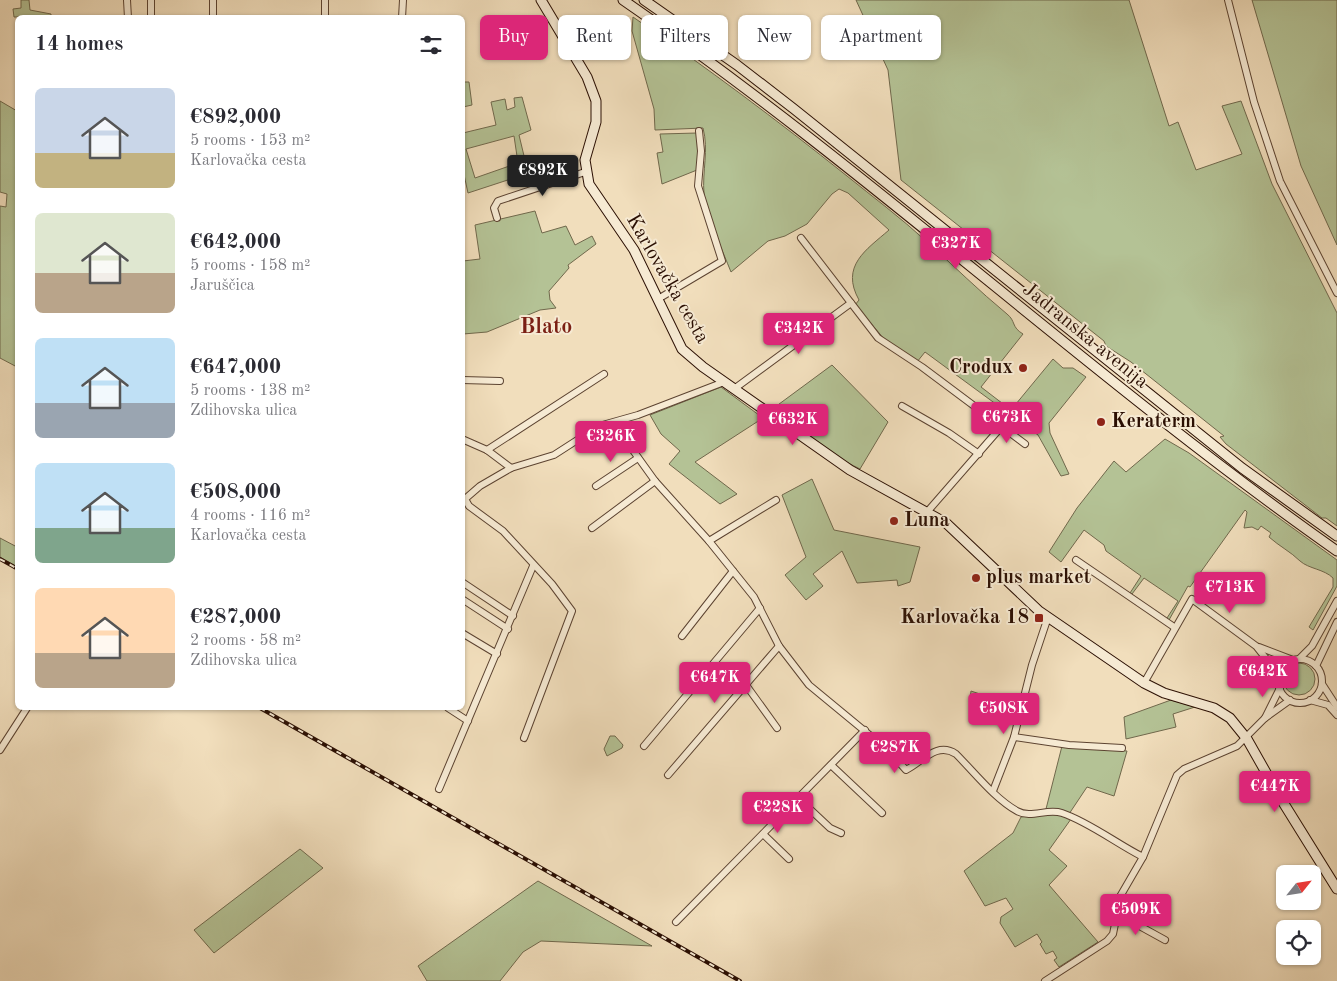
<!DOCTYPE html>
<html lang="en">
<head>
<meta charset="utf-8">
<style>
  :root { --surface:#fff; --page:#f2f2f3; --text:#2b2b33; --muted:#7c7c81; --accent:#db2777 }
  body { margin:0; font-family:"Old Standard TT",serif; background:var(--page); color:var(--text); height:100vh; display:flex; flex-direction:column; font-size:19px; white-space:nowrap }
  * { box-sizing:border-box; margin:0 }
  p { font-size:16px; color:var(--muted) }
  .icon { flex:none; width:28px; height:28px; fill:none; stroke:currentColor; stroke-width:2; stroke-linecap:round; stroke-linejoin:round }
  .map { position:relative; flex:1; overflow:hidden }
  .drawer { position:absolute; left:15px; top:15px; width:450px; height:695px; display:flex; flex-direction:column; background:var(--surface); border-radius:8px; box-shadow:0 1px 4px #0004 }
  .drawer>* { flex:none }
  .guide { position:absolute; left:480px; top:15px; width:475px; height:45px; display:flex; gap:10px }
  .needle { width:32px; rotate:60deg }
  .tools { position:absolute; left:1276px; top:865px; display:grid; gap:10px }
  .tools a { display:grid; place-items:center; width:45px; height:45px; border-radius:8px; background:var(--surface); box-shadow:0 1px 4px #0004; font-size:25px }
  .price { position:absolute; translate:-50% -42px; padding:0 11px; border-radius:5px; background:var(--accent); color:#fff; font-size:16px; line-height:32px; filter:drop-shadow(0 1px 2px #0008) }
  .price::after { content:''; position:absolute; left:50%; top:30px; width:15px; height:11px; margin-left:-8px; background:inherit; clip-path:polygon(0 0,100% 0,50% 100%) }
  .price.active { background:#222; color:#fff }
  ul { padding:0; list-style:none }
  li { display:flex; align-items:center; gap:15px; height:125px; padding:0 20px }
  li span { display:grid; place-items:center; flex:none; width:140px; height:100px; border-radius:8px; color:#555 }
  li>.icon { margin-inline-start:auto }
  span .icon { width:60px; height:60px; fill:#fffc; stroke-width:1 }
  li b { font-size:21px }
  h2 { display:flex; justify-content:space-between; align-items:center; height:60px; padding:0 20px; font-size:21px }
  .pill { padding:0 18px; border-radius:8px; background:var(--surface); box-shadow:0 1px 4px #0004; font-size:18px; line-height:45px }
  .pill.active { background:var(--accent); color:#fff }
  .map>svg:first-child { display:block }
  .green { fill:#b4c295; stroke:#70684c; fill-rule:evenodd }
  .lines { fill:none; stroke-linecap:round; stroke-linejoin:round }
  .street-casing { stroke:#5c4331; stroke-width:8 }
  .secondary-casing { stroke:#2b0f03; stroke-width:11 }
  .street { stroke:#f6ead3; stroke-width:6 }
  .secondary { stroke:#f6ead3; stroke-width:9 }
  .rail-casing { stroke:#2b0f03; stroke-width:4 }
  .rail { stroke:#f6ead3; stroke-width:2; stroke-dasharray:5.5; stroke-linecap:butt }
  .poi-dot { fill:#8f2418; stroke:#f6ead3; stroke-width:2 }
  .labels { text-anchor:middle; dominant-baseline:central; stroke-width:4; stroke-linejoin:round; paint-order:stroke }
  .street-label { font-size:20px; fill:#2b0f03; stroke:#f6ead3 }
  .poi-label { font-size:20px; font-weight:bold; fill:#2b0f03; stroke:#f6ead3; text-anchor:start }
  .quarter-label { font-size:22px; font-weight:bold; fill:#7a1f14; stroke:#f6ead3 }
</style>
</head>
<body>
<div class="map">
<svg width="1337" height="981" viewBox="0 0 1337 981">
  <rect width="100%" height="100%" fill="#f1debc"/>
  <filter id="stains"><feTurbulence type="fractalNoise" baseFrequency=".004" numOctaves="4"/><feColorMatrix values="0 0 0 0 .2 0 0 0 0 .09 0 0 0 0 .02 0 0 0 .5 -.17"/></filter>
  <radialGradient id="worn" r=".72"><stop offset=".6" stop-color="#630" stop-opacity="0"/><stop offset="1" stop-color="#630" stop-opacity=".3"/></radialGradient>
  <g class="green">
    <polygon points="21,0 29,0 30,10 51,14 51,17 14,17 13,9 21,8"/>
    <polygon points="856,0 1129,0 1169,126 1178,122 1196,170 1242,154 1222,106 1241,101 1272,184 1337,313 1337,526 1326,518 1322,518 1226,444 1220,437 1224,436 1131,362 1106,346 1104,341 901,180 888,70"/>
    <polygon points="1252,0 1337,0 1337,245 1301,166"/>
    <path d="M 633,17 C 706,67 777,120 847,176 C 873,197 901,218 926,241 C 953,265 979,291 1007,314 C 1016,321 1011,327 1023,334 L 981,387 L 1011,410 L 1053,359 L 1063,368 L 1073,368 L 1086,377 L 1049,423 L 1050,433 L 1069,474 L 1061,476 L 1038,435 L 925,352 L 917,362 L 886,341 L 855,305 L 859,300 C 840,266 866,250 889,230 L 848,193 L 839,189 L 832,194 L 807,224 L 785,236 L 768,241 L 731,272 C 723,252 706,214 704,194 C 702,171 709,150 703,128 L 655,130 L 654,109 L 632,31 Z"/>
    <polygon points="463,82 469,82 472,105 463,107"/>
    <path d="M 522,97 L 531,130 L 519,135 L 525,160 L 518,163 L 523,175 L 468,193 L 463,170 L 463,133 L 496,125 L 491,102 L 505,99 L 507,110 L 515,107 L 514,98 ZM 514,136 L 518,163 L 475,178 L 466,149 Z"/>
    <polygon points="0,101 17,111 17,367 0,358 0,206 6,207 7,194 0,192"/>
    <polygon points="697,133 699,146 697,170 662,184 657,153 663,152 660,134"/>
    <polygon points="535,211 542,233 566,226 575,245 592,236 596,244 568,265 569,268 549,291 550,300 556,308 540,310 487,332 463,334 463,261 480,259 475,225"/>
    <polygon points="832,365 888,422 860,469 840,459 771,410"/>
    <polygon points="721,387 763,418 695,462 737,494 720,504 669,464 680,451 661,434 650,415"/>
    <path d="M 1165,439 L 1189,453 L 1337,560 L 1337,586 L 1313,630 L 1309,627 L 1333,587 L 1333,578 C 1324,569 1309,569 1300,561 C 1291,552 1279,546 1269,537 L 1271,533 L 1261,526 L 1258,530 L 1252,527 L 1244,528 L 1247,512 L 1245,510 L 1190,587 L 1188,586 L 1169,620 L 1167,618 L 1178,601 L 1144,578 L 1132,594 L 1130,593 L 1141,576 L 1106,551 L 1104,545 L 1084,530 L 1061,562 L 1049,552 L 1077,508 L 1114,461 L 1126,472 Z"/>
    <polygon points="812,479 834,530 920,547 910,582 898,586 897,580 857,583 842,551 813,574 823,586 806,600 785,575 806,557 782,495"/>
    <polygon points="0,538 17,547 17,567 0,557"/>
    <circle cx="1299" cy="679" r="16"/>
    <polygon points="971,691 1018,707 1015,715 970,699"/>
    <polygon points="1171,700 1195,707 1173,714 1176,727 1126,739 1124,717"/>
    <polygon points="610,736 615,736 623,745 622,748 607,756 604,749"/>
    <polygon points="1062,746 1127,751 1114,796 1087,787 1069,814 1060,810 1046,809"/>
    <polygon points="1054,812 1071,819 1049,850 1067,866 1049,885 1098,942 1059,967 1054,960 1057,958 1053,951 1046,954 1040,944 1042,942 1037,934 1015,947 1000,923 1001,917 1013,909 1006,898 985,906 964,871 1013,833 1021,817"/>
    <polygon points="300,849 323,868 214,953 194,930"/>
    <polygon points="538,881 652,946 541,941 523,952 500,981 427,981 418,966"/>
  </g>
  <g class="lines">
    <defs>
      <g id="street">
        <polyline points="127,0 128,18"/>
        <polyline points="151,0 151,18"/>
        <polyline points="213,0 213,18"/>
        <polyline points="1228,0 1254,102 1280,181 1337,293"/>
        <polyline points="325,18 325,0"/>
        <polyline points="402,18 403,0"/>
        <polyline points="497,218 494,208 498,201 585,172"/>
        <polyline points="801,238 878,338 922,367 1025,444"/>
        <polyline points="658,299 722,261 698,186 701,151 699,131"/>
        <polyline points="462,380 500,381"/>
        <polyline points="734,389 851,303"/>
        <polyline points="902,406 949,433 979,454"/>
        <path d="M 620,421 L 627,442 L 655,481 L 709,541 L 754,597 L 779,646 L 809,685 L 889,751 L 906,770 C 922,762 937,741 956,754 C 975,773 994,798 1017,811 C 1031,819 1047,808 1062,813 C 1089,822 1117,844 1143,857"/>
        <polyline points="462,439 487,450 511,468"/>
        <polyline points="487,450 604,374"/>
        <polyline points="596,486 638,458"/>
        <polyline points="928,511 1002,426"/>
        <polyline points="592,528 655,481"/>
        <polyline points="709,541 776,500"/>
        <polyline points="1076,560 1174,627"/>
        <polyline points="462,582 513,616"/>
        <polyline points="462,599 508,629"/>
        <polyline points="1048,617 1032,665 1014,737 1069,745 1122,748"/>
        <polyline points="462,633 497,654"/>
        <polyline points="682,636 733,571"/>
        <polyline points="1259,647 1293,660"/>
        <polyline points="1299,659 1312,646 1337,601"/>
        <circle cx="1300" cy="681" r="22"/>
        <polyline points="1316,666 1337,622"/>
        <polyline points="1144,683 1192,599 1256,646 1279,675"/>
        <polyline points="1322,684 1337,707"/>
        <polyline points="746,685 777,728"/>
        <polyline points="1310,700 1328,705 1337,715"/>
        <polyline points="448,708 468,721"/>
        <polyline points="1265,718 1280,688"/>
        <polyline points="524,738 572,611 552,584 503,531 469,506 465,499 480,486 511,468 554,455 599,426 638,415 724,382"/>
        <polyline points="644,746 760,608"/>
        <polyline points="0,750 27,708"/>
        <polyline points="831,765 882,813"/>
        <polyline points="668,775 779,646"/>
        <polyline points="439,789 533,566"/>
        <polyline points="993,791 1014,737"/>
        <polyline points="798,798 830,828 841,833"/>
        <polyline points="763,834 789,859"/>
        <polyline points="1116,913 1165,940"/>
        <polyline points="676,922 865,730"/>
        <polyline points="1045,981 1107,941 1113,934 1115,924 1118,900 1143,857 1177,775 1184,769 1237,746 1265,718 1290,700"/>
      </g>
      <g id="secondary">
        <polyline points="541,0 587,77 596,101 596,122 585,160 589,184 634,250 682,349 703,367 850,470 946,523 1039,611 1144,683 1164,693 1214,708 1230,718 1247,739 1281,799 1337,889"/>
        <path d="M 623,0 C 871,171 1091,378 1337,551"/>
        <polyline points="644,0 737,65 794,109 1242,468 1337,536"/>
      </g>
    </defs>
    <use href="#street" class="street-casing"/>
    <use href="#secondary" class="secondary-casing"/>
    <use href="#street" class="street"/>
    <use href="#secondary" class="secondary"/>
    <defs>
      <g id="rail">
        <polyline points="0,559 18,569"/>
        <polyline points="260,708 740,981"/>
      </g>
    </defs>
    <use href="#rail" class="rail-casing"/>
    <use href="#rail" class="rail"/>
  </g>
  <g class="poi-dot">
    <circle cx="1023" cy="368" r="5"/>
    <circle cx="1101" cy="422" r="5"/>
    <circle cx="894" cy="521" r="5"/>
    <circle cx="976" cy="578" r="5"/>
    <rect x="1034" y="613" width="10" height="10" rx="2.5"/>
  </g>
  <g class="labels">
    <g class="street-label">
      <text transform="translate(667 279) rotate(60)">Karlovačka cesta</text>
      <text transform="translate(1085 336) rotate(39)">Jadranska avenija</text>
    </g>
    <g class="poi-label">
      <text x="1013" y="368" text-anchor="end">Crodux</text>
      <text x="1111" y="422">Keraterm</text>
      <text x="904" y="521">Luna</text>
      <text x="986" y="578">plus market</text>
      <text x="1029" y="618" text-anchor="end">Karlovačka 18</text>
    </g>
    <g class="quarter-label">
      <text x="546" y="327">Blato</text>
    </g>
  </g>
  <rect width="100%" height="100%" filter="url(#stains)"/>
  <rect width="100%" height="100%" fill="url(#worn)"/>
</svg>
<div class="tools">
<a><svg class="needle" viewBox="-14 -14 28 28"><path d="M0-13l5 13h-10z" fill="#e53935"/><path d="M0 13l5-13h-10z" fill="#7c7c81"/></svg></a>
<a><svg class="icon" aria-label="locate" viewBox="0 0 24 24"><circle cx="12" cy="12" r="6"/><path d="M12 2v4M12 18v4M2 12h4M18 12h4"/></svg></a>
</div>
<b class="price active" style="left:543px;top:197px">€892K</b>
<b class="price" style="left:956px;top:270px">€327K</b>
<b class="price" style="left:799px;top:355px">€342K</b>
<b class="price" style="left:1007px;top:444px">€673K</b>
<b class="price" style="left:793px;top:446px">€632K</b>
<b class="price" style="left:611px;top:463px">€326K</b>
<b class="price" style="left:1230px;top:614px">€713K</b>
<b class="price" style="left:1263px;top:698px">€642K</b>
<b class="price" style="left:715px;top:704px">€647K</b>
<b class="price" style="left:1004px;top:735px">€508K</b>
<b class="price" style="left:895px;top:774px">€287K</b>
<b class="price" style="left:1275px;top:813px">€447K</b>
<b class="price" style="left:778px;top:834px">€228K</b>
<b class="price" style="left:1136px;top:936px">€509K</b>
<div class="guide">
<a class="pill active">Buy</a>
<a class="pill">Rent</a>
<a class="pill">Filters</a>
<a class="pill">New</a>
<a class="pill">Apartment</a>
</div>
<section class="drawer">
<h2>14 homes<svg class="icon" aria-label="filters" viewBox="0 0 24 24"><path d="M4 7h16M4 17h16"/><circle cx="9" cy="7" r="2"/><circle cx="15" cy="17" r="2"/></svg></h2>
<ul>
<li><span style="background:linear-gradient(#c9d6e8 65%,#c2b280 0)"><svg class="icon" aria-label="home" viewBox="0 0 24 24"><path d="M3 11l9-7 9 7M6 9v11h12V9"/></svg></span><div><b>€892,000</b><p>5 rooms · 153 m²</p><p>Karlovačka cesta</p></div></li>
<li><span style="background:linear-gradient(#dfe7d0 60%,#b9a48a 0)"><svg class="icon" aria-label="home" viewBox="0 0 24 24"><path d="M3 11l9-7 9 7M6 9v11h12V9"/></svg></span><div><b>€642,000</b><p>5 rooms · 158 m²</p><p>Jaruščica</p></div></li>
<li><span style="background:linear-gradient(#bfe0f5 65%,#9aa5b1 0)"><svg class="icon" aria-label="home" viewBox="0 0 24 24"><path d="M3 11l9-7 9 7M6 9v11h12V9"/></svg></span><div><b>€647,000</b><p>5 rooms · 138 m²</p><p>Zdihovska ulica</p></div></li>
<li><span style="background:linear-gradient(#bfe0f5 65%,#7fa58c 0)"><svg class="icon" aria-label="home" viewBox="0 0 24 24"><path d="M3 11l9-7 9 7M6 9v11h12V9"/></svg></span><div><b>€508,000</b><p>4 rooms · 116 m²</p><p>Karlovačka cesta</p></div></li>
<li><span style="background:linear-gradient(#ffd9b3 65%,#b9a48a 0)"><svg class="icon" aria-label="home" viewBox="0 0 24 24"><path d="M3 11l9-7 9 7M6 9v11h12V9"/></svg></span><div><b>€287,000</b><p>2 rooms · 58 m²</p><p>Zdihovska ulica</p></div></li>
</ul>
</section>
</div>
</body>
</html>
